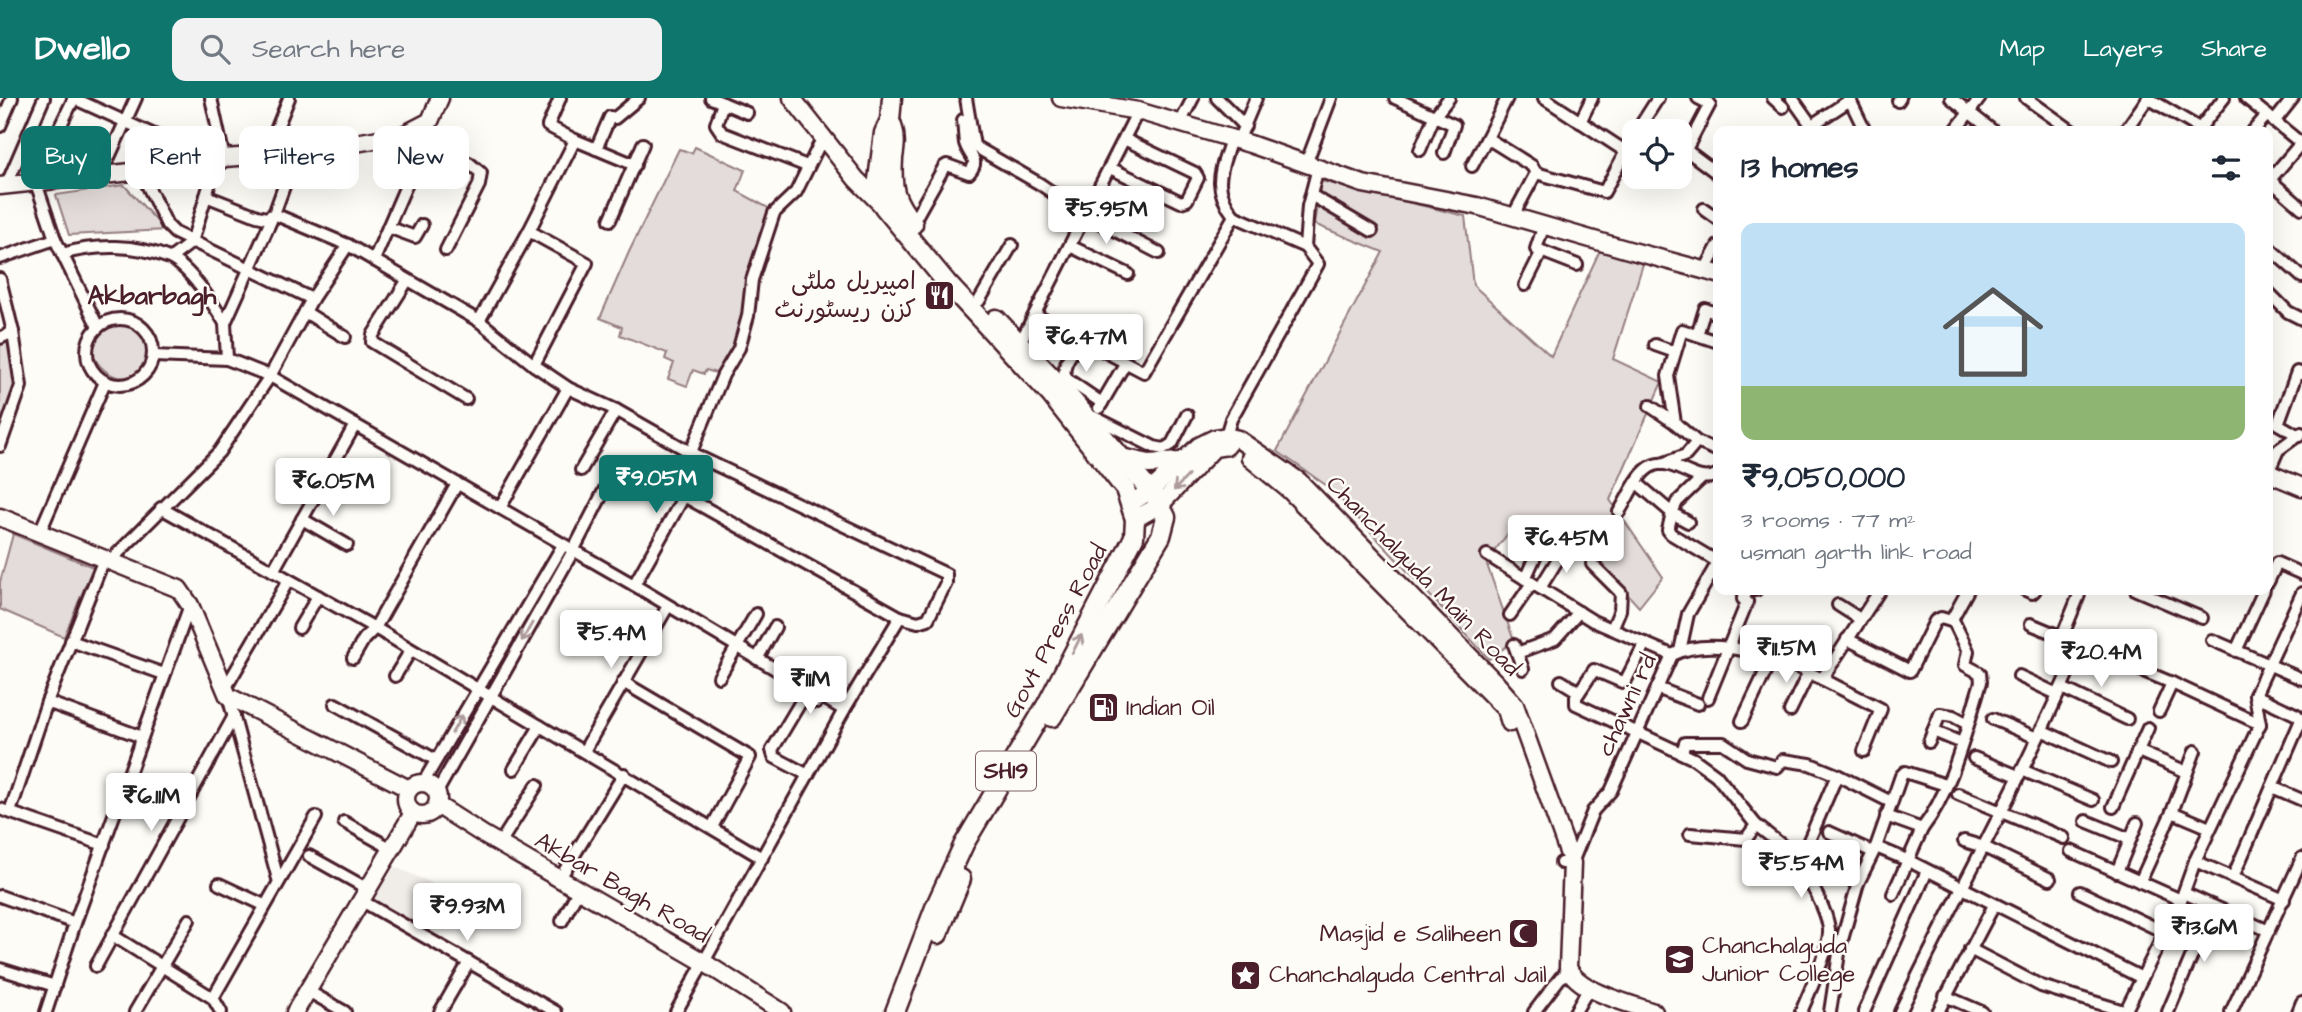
<!DOCTYPE html>
<html lang="en">
<head>
<meta charset="utf-8">
<style>
  :root { --surface:#fff; --page:#f2f2f3; --text:#1f2937; --muted:#747a83; --accent:#0f766e }
  body { margin:0; font-family:"Architects Daughter","Playpen Sans Arabic",sans-serif; background:var(--page); color:var(--text); height:100vh; display:flex; flex-direction:column; font-size:26px; white-space:nowrap }
  * { box-sizing:border-box; margin:0 }
  p { font-size:23px; color:var(--muted) }
  .icon { flex:none; width:38px; height:38px; fill:none; stroke:currentColor; stroke-width:2; stroke-linecap:round; stroke-linejoin:round }
  .map { position:relative; flex:1; overflow:hidden }
  .details { position:absolute; left:1713px; top:28px; width:560px; height:469px; display:flex; flex-direction:column; background:var(--surface); border-radius:14px; box-shadow:0 7px 28px #0002 }
  .details>* { flex:none }
  .top-card { position:absolute; left:21px; top:28px; width:665px; height:63px; display:flex; gap:14px }
  .controls { position:absolute; left:1622px; top:21px; display:grid; gap:14px }
  .controls a { display:grid; place-items:center; width:70px; height:70px; border-radius:14px; background:var(--surface); box-shadow:0 7px 28px #0002; font-size:35px }
  .price { position:absolute; translate:-50% -60px; padding:0 16px; border-radius:7px; background:#fff; color:#222; font-size:23px; line-height:46px; filter:drop-shadow(0 2px 4px #0008) }
  .price::after { content:''; position:absolute; left:50%; top:42px; width:21px; height:16px; margin-left:-10px; background:inherit; clip-path:polygon(0 0,100% 0,50% 100%) }
  .price.on { background:var(--accent); color:#fff }
  ul { padding:0; list-style:none }
  li { display:grid; align-content:center; gap:14px; height:371px; padding:0 28px }
  li span { display:grid; place-items:center; height:217px; border-radius:14px; color:#555 }
  li>.icon { margin-inline-start:auto }
  span .icon { width:126px; height:126px; fill:#fffc; stroke-width:1 }
  li b { font-size:30px }
  h2 { display:flex; justify-content:space-between; align-items:center; height:84px; padding:0 28px; font-size:30px }
  .pill { padding:0 24px; border-radius:14px; background:var(--surface); box-shadow:0 7px 28px #0002; font-size:24px; line-height:63px }
  .pill.on { background:var(--accent); color:#fff }
  header { display:flex; align-items:center; gap:42px; box-sizing:border-box; height:98px; padding:0 35px; background:var(--accent); color:#fff }
  header strong { font-size:33px }
  nav { display:flex; gap:38px; margin-inline-start:auto; font-size:24px }
  .search { width:490px; height:63px; background:var(--page); display:flex; align-items:center; gap:18px; box-sizing:border-box; padding:0 24px; border-radius:14px; color:var(--muted); font-size:26px }
  .map>svg:first-child { display:block }
  .built { fill:#f0ece8 }
  .green { fill:#e3dcda; stroke:#967e82; stroke-width:2 }
  .lines { fill:none; stroke-linecap:round; stroke-linejoin:round }
  .street-casing { stroke:#4a1f2b; stroke-width:16 }
  .secondary-casing { stroke:#4a1f2b; stroke-width:21 }
  .primary-casing { stroke:#4a1f2b; stroke-width:23 }
  .street { stroke:#fdfcf7; stroke-width:10 }
  .secondary { stroke:#fdfcf7; stroke-width:16 }
  .primary { stroke:#fdfcf7; stroke-width:18 }
  .oneway { stroke:#ac999b }
  .labels { text-anchor:middle; dominant-baseline:central; stroke-width:5; stroke-linejoin:round; paint-order:stroke }
  .shield { fill:#fdfcf7; stroke:#806168; stroke-width:2 }
  .shield-label { font-size:23px; font-weight:bold; fill:#4a1f2b }
  .poi-label { font-size:24px; fill:#4a1f2b; stroke:#fdfcf7; text-anchor:start }
  .street-label { font-size:24px; fill:#4a1f2b; stroke:#fdfcf7 }
  .neighbourhood-label { font-size:26px; font-weight:bold; fill:#4a1f2b; stroke:#fdfcf7 }
</style>
</head>
<body>
<header>
<strong>Dwello</strong>
<div class="search"><svg class="icon" aria-label="search" viewBox="0 0 24 24"><circle cx="10" cy="10" r="6"/><path d="M15 15l6 6"/></svg>Search here</div>
<nav><a>Map</a><a>Layers</a><a>Share</a></nav>
</header>
<div class="map">
<svg width="2302" height="914" viewBox="0 0 2302 914">
  <rect width="100%" height="100%" fill="#fdfcf7"/>
  <filter id="ink" filterUnits="userSpaceOnUse"><feTurbulence type="fractalNoise" baseFrequency=".0143" numOctaves="2"/><feDisplacementMap in="SourceGraphic" scale="14" xChannelSelector="R" yChannelSelector="G"/><feConvolveMatrix kernelMatrix="1 2 1 2 8 2 1 2 1" color-interpolation-filters="sRGB"/></filter>
  <g filter="url(#ink)">
    <polygon class="built" points="395,769 432,785 412,827 373,801"/>
    <g class="green">
      <polygon points="695,49 745,72 737,93 772,112 739,246 716,275 706,272 704,276 693,272 687,288 668,281 674,265 665,261 667,255 620,237 622,229 600,220 629,154 679,51 692,55"/>
      <polygon points="1321,83 1465,118 1473,187 1551,258 1600,152 1643,166 1613,261 1662,284 1610,402 1663,479 1639,509 1580,444 1520,420 1486,464 1514,543 1489,561 1330,390 1277,353 1383,154 1314,126"/>
      <polygon points="124,87 165,132 69,137 56,97"/>
      <path d="M 122,224 C 188,255 116,315 90,251 L 101,230 Z"/>
      <polygon points="11,238 19,288 8,318 0,321 0,244"/>
      <polygon points="13,436 93,469 64,539 0,511 0,484"/>
    </g>
    <g class="lines">
      <defs>
        <g id="street">
          <polyline points="73,0 216,65 192,144 171,160"/>
          <polyline points="74,0 41,68 36,85 55,141 98,229"/>
          <polyline points="211,0 224,60"/>
          <polyline points="711,0 747,15"/>
          <polyline points="966,0 974,48 1040,86 1085,117 1159,155"/>
          <polyline points="1217,0 1245,28"/>
          <polyline points="1395,0 1454,27 1444,55"/>
          <polyline points="1507,0 1487,40 1532,68 1536,75 1513,118"/>
          <polyline points="1544,0 1625,53"/>
          <polyline points="1773,0 1783,9"/>
          <polyline points="1792,0 1814,31"/>
          <polyline points="1849,0 1865,33"/>
          <polyline points="1951,0 1993,33"/>
          <polyline points="2026,0 2072,33"/>
          <polyline points="2148,0 2204,33"/>
          <polyline points="2246,0 2302,46"/>
          <polyline points="1898,3 1900,0"/>
          <polyline points="723,5 716,26 722,35 807,68"/>
          <polyline points="1580,24 1592,0"/>
          <polyline points="2274,24 2293,0"/>
          <polyline points="1180,25 1193,0"/>
          <polyline points="1812,27 1850,2"/>
          <polyline points="0,28 12,0"/>
          <polyline points="2200,30 2224,0"/>
          <polyline points="1637,33 1658,0"/>
          <polyline points="1955,33 1980,0"/>
          <polyline points="2125,33 2148,0"/>
          <polyline points="2253,33 2267,17"/>
          <polyline points="403,37 469,65 481,75 479,87 446,152"/>
          <polyline points="575,42 635,67"/>
          <polyline points="1238,43 1256,0"/>
          <polyline points="596,51 610,19 615,20 639,0"/>
          <polyline points="1420,52 1434,19 1449,0"/>
          <polyline points="1686,52 1718,76"/>
          <polyline points="266,57 289,0"/>
          <polyline points="1680,63 1710,6 1698,0"/>
          <polyline points="1306,66 1331,0"/>
          <polyline points="1472,68 1487,40"/>
          <polyline points="1110,70 1181,104 1187,102 1198,80 1195,75 1124,41"/>
          <polyline points="141,74 167,127 175,135 312,201"/>
          <polyline points="1536,75 1604,94 1634,38"/>
          <polyline points="100,79 136,0"/>
          <polyline points="2270,82 2302,110"/>
          <polyline points="2268,84 2301,45"/>
          <polyline points="6,88 44,0"/>
          <polyline points="1311,97 1372,133"/>
          <polyline points="206,98 257,118 266,120 274,116 348,147 479,223 534,267 568,290 616,312 697,358 946,476 946,485 928,521 918,524 900,519"/>
          <polyline points="1704,111 1718,121"/>
          <polyline points="1234,118 1305,149"/>
          <polyline points="610,122 643,46"/>
          <path d="M 912,126 L 944,69 L 947,67 L 969,75 C 981,62 969,59 965,45 C 964,38 964,29 963,22"/>
          <polyline points="1544,127 1536,151 1577,167"/>
          <polyline points="388,129 415,139 422,127"/>
          <polyline points="529,133 587,165 534,267"/>
          <polyline points="1070,148 1128,176"/>
          <polyline points="2268,149 2302,179"/>
          <path d="M 62,156 C 96,146 136,146 169,160 C 190,169 213,206 225,225"/>
          <polyline points="0,160 55,141"/>
          <polyline points="374,162 420,55 419,49 411,46"/>
          <polyline points="1705,172 1718,148"/>
          <polyline points="0,181 13,234 21,288 0,348"/>
          <polyline points="407,183 373,237 372,244 466,301"/>
          <polyline points="1525,187 1542,153"/>
          <polyline points="2268,194 2288,214 2302,221"/>
          <polyline points="979,203 1012,147"/>
          <polyline points="305,214 345,239"/>
          <path d="M 1035,217 L 1144,274 L 1234,118 C 1211,88 1221,73 1231,41"/>
          <circle cx="120" cy="254" r="33"/>
          <polyline points="479,223 529,133 575,42 548,28 560,0"/>
          <polyline points="1697,237 1705,211 1718,216"/>
          <polyline points="0,240 13,234"/>
          <polyline points="1020,245 1138,13"/>
          <path d="M 1078,245 C 1072,256 1059,269 1067,281 L 1102,305"/>
          <polyline points="1655,247 1675,254"/>
          <polyline points="154,258 227,261 270,278 634,487 844,612"/>
          <polyline points="227,261 225,225 274,116 296,55"/>
          <polyline points="1650,308 1675,325 1697,344 1718,353"/>
          <polyline points="1099,310 1123,269"/>
          <polyline points="1094,319 1154,349 1164,351 1172,346 1187,317"/>
          <polyline points="1675,325 1668,278 1682,232 1718,244"/>
          <polyline points="2299,338 2278,326 2297,274 2302,276"/>
          <polyline points="1225,341 1231,321 1318,166 1305,149 1308,108 1318,70"/>
          <polyline points="691,354 723,277 739,250 748,218 752,182 774,115 796,94 822,41"/>
          <polyline points="1662,366 1686,357 1697,344"/>
          <polyline points="581,372 616,312"/>
          <polyline points="2268,375 2278,352 2301,335"/>
          <polyline points="1637,385 1672,415 1668,432 1671,436 1718,464"/>
          <polyline points="161,410 375,530 762,760"/>
          <polyline points="500,410 568,290"/>
          <path d="M 1619,414 C 1627,402 1635,381 1646,372 C 1670,351 1694,391 1718,376"/>
          <polyline points="302,421 347,447"/>
          <polyline points="1688,424 1672,415 1677,404 1701,381"/>
          <polyline points="39,436 105,284"/>
          <polyline points="1487,457 1593,523 1672,557"/>
          <polyline points="110,463 219,354 270,278 312,201 348,147"/>
          <polyline points="1592,466 1621,495 1620,512 1612,531"/>
          <polyline points="273,473 355,327"/>
          <polyline points="1525,481 1539,450"/>
          <polyline points="2268,484 2277,465 2302,476"/>
          <polyline points="634,487 684,398 685,386 697,358"/>
          <polyline points="1540,490 1566,448"/>
          <polyline points="2025,492 2032,495 2035,492"/>
          <polyline points="2136,492 2202,520"/>
          <polyline points="1838,507 1860,521"/>
          <polyline points="1510,517 1532,485"/>
          <polyline points="2031,526 2172,585 2260,626"/>
          <polyline points="299,530 318,498"/>
          <polyline points="2062,539 2079,497"/>
          <polyline points="1847,541 1910,573 1935,523 1941,520 1951,523 1968,492"/>
          <polyline points="2212,542 2302,581"/>
          <polyline points="71,543 164,576"/>
          <polyline points="1645,545 1626,582 1622,584 1594,572 1576,599 1576,606 1694,661 1716,677 1756,727 1793,756 1858,785"/>
          <polyline points="1514,547 1523,571"/>
          <polyline points="1680,553 1688,516 1718,464"/>
          <polyline points="2236,553 2264,492"/>
          <polyline points="1517,555 1555,541 1579,514"/>
          <polyline points="353,560 364,541 375,530 457,386"/>
          <polyline points="757,561 775,529"/>
          <polyline points="395,578 411,552"/>
          <polyline points="2019,578 2057,596"/>
          <polyline points="719,579 756,516"/>
          <polyline points="1822,581 1881,611 1864,653"/>
          <polyline points="1561,583 1579,594"/>
          <polyline points="623,584 750,659 712,729"/>
          <polyline points="1657,590 1698,606"/>
          <polyline points="2062,590 2127,621"/>
          <polyline points="225,591 288,483"/>
          <polyline points="228,598 278,781"/>
          <polyline points="1708,600 1747,504 1743,501 1748,492 1756,492"/>
          <polyline points="47,604 142,639"/>
          <polyline points="335,606 436,662"/>
          <polyline points="1790,613 1809,574"/>
          <polyline points="2159,613 2172,585"/>
          <polyline points="1993,621 2037,640"/>
          <polyline points="1742,623 1772,560"/>
          <polyline points="2041,632 2111,664"/>
          <polyline points="1933,633 1962,645"/>
          <polyline points="1929,644 1940,616 1953,618 1968,626"/>
          <polyline points="584,653 668,508"/>
          <polyline points="2138,653 2187,674"/>
          <polyline points="1682,654 1685,645 1723,645 1747,661 1777,669 1783,662 1810,666 1837,677 1801,761"/>
          <polyline points="1974,660 2018,678"/>
          <polyline points="514,671 540,628"/>
          <polyline points="2022,672 2093,702"/>
          <polyline points="808,677 774,659 772,652 803,600 808,599 817,604"/>
          <polyline points="1837,677 1891,704"/>
          <polyline points="423,685 563,447"/>
          <polyline points="2272,689 2302,702"/>
          <polyline points="437,694 573,453 607,387"/>
          <polyline points="1958,696 2064,740"/>
          <polyline points="2113,709 2148,630"/>
          <polyline points="0,711 104,747"/>
          <polyline points="10,714 47,604 104,461"/>
          <polyline points="2172,714 2210,730"/>
          <polyline points="1886,718 1922,731"/>
          <polyline points="2086,723 2130,741"/>
          <polyline points="344,724 392,751"/>
          <polyline points="1829,734 1873,754"/>
          <polyline points="1690,736 1746,741 1756,727"/>
          <polyline points="1964,743 1984,749 2050,781"/>
          <polyline points="500,745 537,687"/>
          <polyline points="1876,749 1907,762 2142,880"/>
          <polyline points="2071,753 2181,802"/>
          <path d="M 1793,756 C 1805,777 1826,807 1829,831 C 1831,848 1808,897 1801,914"/>
          <polyline points="309,758 368,791"/>
          <polyline points="2195,763 2284,802"/>
          <path d="M 1561,765 L 1572,765 L 1593,713 L 1611,693 L 1672,557 C 1715,536 1782,560 1822,581 L 1880,492"/>
          <polyline points="2117,774 2137,725"/>
          <polyline points="2233,779 2301,622 2297,617 2255,597"/>
          <polyline points="560,780 624,676"/>
          <polyline points="2140,784 2172,714 2195,653"/>
          <polyline points="219,786 264,807"/>
          <polyline points="2080,794 2164,834"/>
          <polyline points="2184,795 2269,833"/>
          <path d="M 1893,796 L 1922,731 C 1953,691 1966,631 1981,584 L 1980,575 L 1965,567 L 1968,553 L 1953,522"/>
          <polyline points="0,798 75,825"/>
          <polyline points="362,803 556,914"/>
          <polyline points="562,823 579,791"/>
          <polyline points="112,837 213,900 221,914"/>
          <polyline points="1970,851 2041,888 2127,914"/>
          <polyline points="96,868 234,618"/>
          <polyline points="0,871 55,888"/>
          <polyline points="308,893 345,914"/>
          <polyline points="1945,898 1982,914"/>
          <polyline points="213,900 316,719"/>
          <polyline points="46,914 75,825 190,507"/>
          <polyline points="135,914 189,822"/>
          <polyline points="440,914 469,864"/>
          <polyline points="676,914 844,612 900,519 684,398"/>
          <polyline points="1534,914 1560,880 1569,874"/>
          <polyline points="1575,914 1589,890"/>
          <polyline points="1830,914 1840,849 1858,785 1876,749 1901,678 1905,674 1946,687"/>
          <polyline points="1864,914 1927,773"/>
          <path d="M 1900,914 C 1959,791 2027,672 2080,547"/>
          <polyline points="1938,914 1994,807"/>
          <polyline points="2125,914 2181,802 2195,763 2260,626 2255,597 2302,495"/>
          <polyline points="2168,914 2213,808"/>
          <polyline points="2231,914 2302,760"/>
          <polyline points="2298,914 2302,904"/>
        </g>
        <g id="secondary">
          <polyline points="792,0 856,81 884,109"/>
          <polyline points="1061,0 1138,13 1250,46 1363,86 1477,108 1625,151 1718,176"/>
          <polyline points="0,88 216,65 224,60 296,55 403,37 430,23 440,0"/>
          <polyline points="1250,360 1289,392 1506,612 1510,625"/>
          <polyline points="2268,375 2302,389"/>
          <path d="M 1131,405 L 1150,393 L 1199,348 L 1215,340 L 1226,338 L 1238,341 L 1299,383 L 1495,584 L 1515,607 L 1572,765 L 1568,869 C 1576,893 1631,906 1654,914"/>
          <polyline points="0,419 179,491 190,507 228,598 409,691"/>
          <polyline points="1135,421 1160,407 1214,350 1227,348"/>
          <circle cx="422" cy="701" r="16"/>
          <polyline points="437,707 484,737 705,865 782,914"/>
          <polyline points="295,914 413,715"/>
        </g>
        <g id="primary">
          <polyline points="892,0 890,22 884,35 878,82 884,109 947,185 1051,297 1125,391 1135,421 1134,439 1047,606 964,746 936,807 895,914"/>
          <path d="M 892,27 C 896,39 895,48 893,60 C 891,90 894,102 913,126"/>
          <polyline points="996,221 1061,289 1156,400 1166,419 1161,438 1052,619"/>
          <polyline points="1121,360 1149,366 1181,364"/>
          <polyline points="938,836 961,781"/>
        </g>
      </defs>
      <use href="#street" class="street-casing"/>
      <use href="#secondary" class="secondary-casing"/>
      <use href="#primary" class="primary-casing"/>
      <use href="#street" class="street"/>
      <use href="#secondary" class="secondary"/>
      <use href="#primary" class="primary"/>
    </g>
    <defs><path id="oneway-shaft" d="M-6 0H5M1.5-3L5.5 0L1.5 3" fill="none" stroke-width="1.6" stroke-linecap="round" stroke-linejoin="round" transform="scale(1.75)"/></defs>
    <g class="oneway">
      <use href="#oneway-shaft" transform="translate(1181 385) rotate(134)"/>
      <use href="#oneway-shaft" transform="translate(527 534) rotate(120)"/>
      <use href="#oneway-shaft" transform="translate(1077 546) rotate(-63)"/>
      <use href="#oneway-shaft" transform="translate(457 626) rotate(-60)"/>
    </g>
  </g>
  <defs>
    <symbol id="restaurant-square" viewBox="-11 -11 22 22"><rect x="-9" y="-9" width="18" height="18" rx="4" fill="#4a1f2b" stroke="#fdfcf7"/><path d="M-5-6h1v4h1v-4h1v4h1v-4h1v5L-1.5 .5V6h-2V.5L-5-1ZM5-6V6H3V1.5H1.5Q1.5-4 5-6Z" fill="#fff"/></symbol>
    <symbol id="fuel-square" viewBox="-11 -11 22 22"><rect x="-9" y="-9" width="18" height="18" rx="4" fill="#4a1f2b" stroke="#fdfcf7"/><path d="M-5.5-6h7V0h2V4h1.3V-2.5L3-4.5l.8-.8L6-3V5H2.5V1h-1V6h-7ZM-4.2-4.7v3.2H.2V-4.7Z" fill="#fff"/></symbol>
    <symbol id="mosque-square" viewBox="-11 -11 22 22"><rect x="-9" y="-9" width="18" height="18" rx="4" fill="#4a1f2b" stroke="#fdfcf7"/><path d="M3.5-4.9A6 6 0 1 0 3.5 4.9A5 5 0 1 1 3.5-4.9Z" fill="#fff"/></symbol>
    <symbol id="university-square" viewBox="-11 -11 22 22"><rect x="-9" y="-9" width="18" height="18" rx="4" fill="#4a1f2b" stroke="#fdfcf7"/><path d="M0-5L7-2L0 1L-7-2ZM-4 1L0 2.5L4 1V4Q0 6-4 4Z" fill="#fff"/></symbol>
    <symbol id="sight-square" viewBox="-11 -11 22 22"><rect x="-9" y="-9" width="18" height="18" rx="4" fill="#4a1f2b" stroke="#fdfcf7"/><path d="M0-6L1.8-2.2L6-1.7L2.9 1.2L3.7 5.4L0 3.3L-3.7 5.4L-2.9 1.2L-6-1.7L-1.8-2.2Z" fill="#fff"/></symbol>
  </defs>
  <g fill-rule="evenodd">
    <use href="#restaurant-square" x="922" y="180" width="35" height="35"/>
    <use href="#fuel-square" x="1086" y="592" width="35" height="35"/>
    <use href="#mosque-square" x="1506" y="818" width="35" height="35"/>
    <use href="#university-square" x="1662" y="844" width="35" height="35"/>
    <use href="#sight-square" x="1228" y="860" width="35" height="35"/>
  </g>
  <g class="labels">
    <rect class="shield" x="976" y="653.5" width="60" height="39" rx="5"/>
    <g class="shield-label">
      <text x="1006" y="673">SH19</text>
    </g>
    <g class="poi-label">
      <text x="916" y="184" text-anchor="end">امپیریل ملٹی<tspan x="916" dy="28">کزن ریسٹورنٹ</tspan></text>
      <text x="1126" y="610">Indian Oil</text>
      <text x="1501" y="836" text-anchor="end">Masjid e Saliheen</text>
      <text x="1702" y="848">Chanchalguda<tspan x="1702" dy="28">Junior College</tspan></text>
      <text x="1269" y="877">Chanchalguda Central Jail</text>
    </g>
    <g class="street-label">
      <text transform="translate(1423 478) rotate(46)">Chanchalguda Main Road</text>
      <text transform="translate(1056 533) rotate(-62)">Govt Press Road</text>
      <text transform="translate(1627 607) rotate(-65)">chawni rd</text>
      <text transform="translate(622 790) rotate(30)">Akbar Bagh Road</text>
    </g>
    <g class="neighbourhood-label">
      <text x="152" y="198">Akbarbagh</text>
    </g>
  </g>
</svg>
<div class="controls">
<a><svg class="icon" aria-label="locate" viewBox="0 0 24 24"><circle cx="12" cy="12" r="6"/><path d="M12 2v4M12 18v4M2 12h4M18 12h4"/></svg></a>
</div>
<b class="price" style="left:1106px;top:148px">₹5.95M</b>
<b class="price" style="left:1086px;top:276px">₹6.47M</b>
<b class="price on" style="left:656px;top:417px">₹9.05M</b>
<b class="price" style="left:333px;top:420px">₹6.05M</b>
<b class="price" style="left:1566px;top:477px">₹6.45M</b>
<b class="price" style="left:611px;top:572px">₹5.4M</b>
<b class="price" style="left:1786px;top:587px">₹11.5M</b>
<b class="price" style="left:2101px;top:591px">₹20.4M</b>
<b class="price" style="left:810px;top:618px">₹11M</b>
<b class="price" style="left:151px;top:735px">₹6.11M</b>
<b class="price" style="left:1801px;top:802px">₹5.54M</b>
<b class="price" style="left:467px;top:845px">₹9.93M</b>
<b class="price" style="left:2204px;top:866px">₹13.6M</b>
<div class="top-card">
<a class="pill on">Buy</a>
<a class="pill">Rent</a>
<a class="pill">Filters</a>
<a class="pill">New</a>
</div>
<section class="details">
<h2>13 homes<svg class="icon" aria-label="filters" viewBox="0 0 24 24"><path d="M4 7h16M4 17h16"/><circle cx="9" cy="7" r="2"/><circle cx="15" cy="17" r="2"/></svg></h2>
<ul>
<li><span style="background:linear-gradient(#bfe0f5 75%,#8fb573 0)"><svg class="icon" aria-label="home" viewBox="0 0 24 24"><path d="M3 11l9-7 9 7M6 9v11h12V9"/></svg></span><div><b>₹9,050,000</b><p>3 rooms · 77 m²</p><p>usman garth link road</p></div></li>
</ul>
</section>
</div>
</body>
</html>
